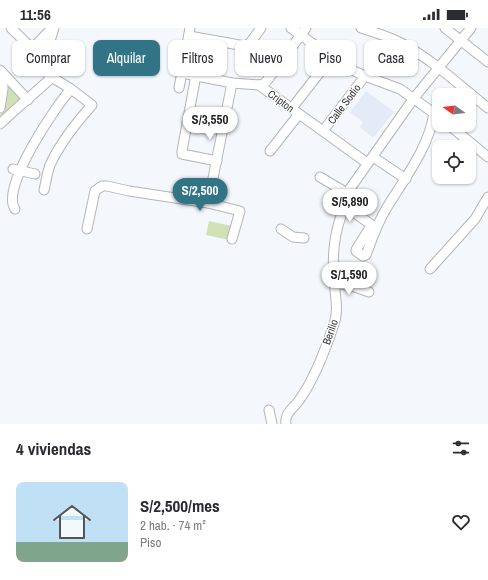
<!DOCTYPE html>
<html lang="es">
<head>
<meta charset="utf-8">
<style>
  :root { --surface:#fff; --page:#f7f7f7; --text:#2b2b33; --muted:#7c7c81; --accent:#317485 }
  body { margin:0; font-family:"Archivo Narrow",sans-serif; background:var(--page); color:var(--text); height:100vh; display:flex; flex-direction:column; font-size:15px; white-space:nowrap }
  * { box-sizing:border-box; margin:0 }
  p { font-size:13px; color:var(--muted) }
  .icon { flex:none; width:22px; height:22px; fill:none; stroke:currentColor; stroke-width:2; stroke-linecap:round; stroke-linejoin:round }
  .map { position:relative; height:396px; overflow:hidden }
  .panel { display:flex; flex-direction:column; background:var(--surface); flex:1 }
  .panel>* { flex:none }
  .guide { position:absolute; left:12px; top:12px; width:464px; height:36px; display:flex; gap:8px }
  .needle { width:26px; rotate:284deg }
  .controls { position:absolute; left:432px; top:60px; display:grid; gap:8px }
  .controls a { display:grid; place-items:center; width:44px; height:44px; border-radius:8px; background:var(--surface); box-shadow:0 1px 3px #0004; font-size:20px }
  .price { position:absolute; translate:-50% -34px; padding:0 9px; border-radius:14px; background:#fff; color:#222; font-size:13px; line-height:26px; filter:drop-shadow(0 1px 2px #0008) }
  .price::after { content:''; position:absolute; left:50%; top:24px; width:12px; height:9px; margin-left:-6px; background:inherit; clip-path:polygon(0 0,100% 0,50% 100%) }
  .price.on { background:var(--accent); color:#fff }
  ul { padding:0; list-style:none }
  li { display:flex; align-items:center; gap:12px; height:100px; padding:0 16px }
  li span { display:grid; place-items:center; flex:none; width:112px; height:80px; border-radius:8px; color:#555 }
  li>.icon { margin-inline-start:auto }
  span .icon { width:48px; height:48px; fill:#fffc; stroke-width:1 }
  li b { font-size:17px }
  h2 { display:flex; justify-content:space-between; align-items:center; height:48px; padding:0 16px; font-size:17px }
  .chip { padding:0 14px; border-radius:8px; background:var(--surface); box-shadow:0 1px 3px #0004; font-size:14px; line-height:36px }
  .chip.on { background:var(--accent); color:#fff }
  .status { display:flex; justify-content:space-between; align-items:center; height:28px; padding:0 20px; background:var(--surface); direction:ltr }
  .status svg { height:11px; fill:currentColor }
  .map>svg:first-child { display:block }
  .built { fill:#e4ebf6 }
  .green { fill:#d2e1b5 }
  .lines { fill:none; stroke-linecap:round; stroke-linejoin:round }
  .minor-casing { stroke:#b2b5ba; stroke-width:11 }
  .minor { stroke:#fff; stroke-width:9 }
  .labels { text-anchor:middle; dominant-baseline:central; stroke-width:3; stroke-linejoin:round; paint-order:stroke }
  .street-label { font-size:11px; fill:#343537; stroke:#fff }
</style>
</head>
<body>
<div class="status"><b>11:56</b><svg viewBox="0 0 49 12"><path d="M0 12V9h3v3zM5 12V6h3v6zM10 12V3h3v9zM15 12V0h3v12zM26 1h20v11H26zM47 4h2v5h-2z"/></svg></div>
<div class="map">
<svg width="488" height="396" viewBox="0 0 488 396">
  <rect width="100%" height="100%" fill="#f4f7fc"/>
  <polygon class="built" points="366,63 394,84 373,110 360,99 363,94 350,84"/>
  <g class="green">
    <polygon points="6,55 21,70 0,91 0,88"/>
    <polygon points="209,193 232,198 229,212 206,207"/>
  </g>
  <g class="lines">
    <defs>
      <g id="minor">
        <polyline points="291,0 345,39 365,48 400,61 438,88"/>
        <path d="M 361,0 C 374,4 387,8 399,14 C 431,30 460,58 488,80"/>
        <polyline points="445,0 488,34"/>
        <polyline points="189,8 245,18 250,15 261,0"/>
        <polyline points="32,21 52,0"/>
        <polyline points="44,32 54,0"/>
        <polyline points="0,42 28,72"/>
        <polyline points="182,45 232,55 259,57 367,135"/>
        <polyline points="196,47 182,123 182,126 217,133"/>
        <polyline points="259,57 264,56 269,50 306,0"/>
        <polyline points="179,60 190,0"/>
        <polyline points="0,80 3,61 2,44"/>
        <polyline points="292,80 331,30"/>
        <polyline points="0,96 15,82 48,53 51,43 49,37 11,0"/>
        <polyline points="449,97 488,129"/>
        <polyline points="323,103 365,48"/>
        <polyline points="270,123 299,86"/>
        <polyline points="373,129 406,151"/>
        <polyline points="13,141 35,146"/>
        <polyline points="320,149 347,165"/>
        <path d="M 44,162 C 46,154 47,145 50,137 C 60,115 76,95 92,77 L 71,61 L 50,48"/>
        <polyline points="333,170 342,172 345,178 376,200"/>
        <polyline points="342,172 414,70 471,0"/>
        <polyline points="208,175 232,55"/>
        <path d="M 15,181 C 0,160 55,79 71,61"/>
        <path d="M 371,198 L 356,222 L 356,223 L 363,228 L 366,227 C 372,211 377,196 386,181 C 404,151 429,120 434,85"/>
        <polyline points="87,201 95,163 102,158 107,158 129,163 208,175 240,183 232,211"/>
        <polyline points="281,201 293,209 304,210"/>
        <polyline points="430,241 475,191 488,169"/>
        <polyline points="334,255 352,258 369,264"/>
        <polyline points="269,382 272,396"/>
        <path d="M 286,396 C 284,385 294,380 300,371 C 315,350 326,320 334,296 C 339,282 335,267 334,253 C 332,226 334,203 345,178"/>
      </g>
    </defs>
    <use href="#minor" class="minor-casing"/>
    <use href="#minor" class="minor"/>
  </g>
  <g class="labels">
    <g class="street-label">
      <text transform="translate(281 73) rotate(36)">Cripton</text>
      <text transform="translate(344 76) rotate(-53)">Calle Sodio</text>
      <text transform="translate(330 304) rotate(-71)">Berilio</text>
    </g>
  </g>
</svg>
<div class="controls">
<a><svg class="needle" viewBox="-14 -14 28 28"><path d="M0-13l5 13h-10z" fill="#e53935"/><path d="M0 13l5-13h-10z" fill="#7c7c81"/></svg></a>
<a><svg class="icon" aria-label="locate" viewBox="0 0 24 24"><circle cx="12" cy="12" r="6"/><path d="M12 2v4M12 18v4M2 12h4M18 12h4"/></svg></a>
</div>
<b class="price" style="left:210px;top:113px">S/3,550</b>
<b class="price on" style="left:200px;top:184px">S/2,500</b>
<b class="price" style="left:350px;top:195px">S/5,890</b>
<b class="price" style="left:349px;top:268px">S/1,590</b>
<div class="guide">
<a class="chip">Comprar</a>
<a class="chip on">Alquilar</a>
<a class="chip">Filtros</a>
<a class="chip">Nuevo</a>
<a class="chip">Piso</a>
<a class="chip">Casa</a>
</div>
</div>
<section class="panel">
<h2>4 viviendas<svg class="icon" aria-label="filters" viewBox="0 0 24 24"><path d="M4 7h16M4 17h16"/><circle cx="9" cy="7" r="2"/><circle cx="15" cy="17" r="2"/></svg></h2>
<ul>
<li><span style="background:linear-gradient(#bfe0f5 75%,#7fa58c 0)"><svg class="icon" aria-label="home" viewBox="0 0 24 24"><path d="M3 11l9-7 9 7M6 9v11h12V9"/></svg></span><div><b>S/2,500/mes</b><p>2 hab. · 74 m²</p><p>Piso</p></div><svg class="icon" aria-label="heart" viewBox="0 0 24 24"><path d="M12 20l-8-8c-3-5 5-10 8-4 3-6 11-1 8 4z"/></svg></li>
</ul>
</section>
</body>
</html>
